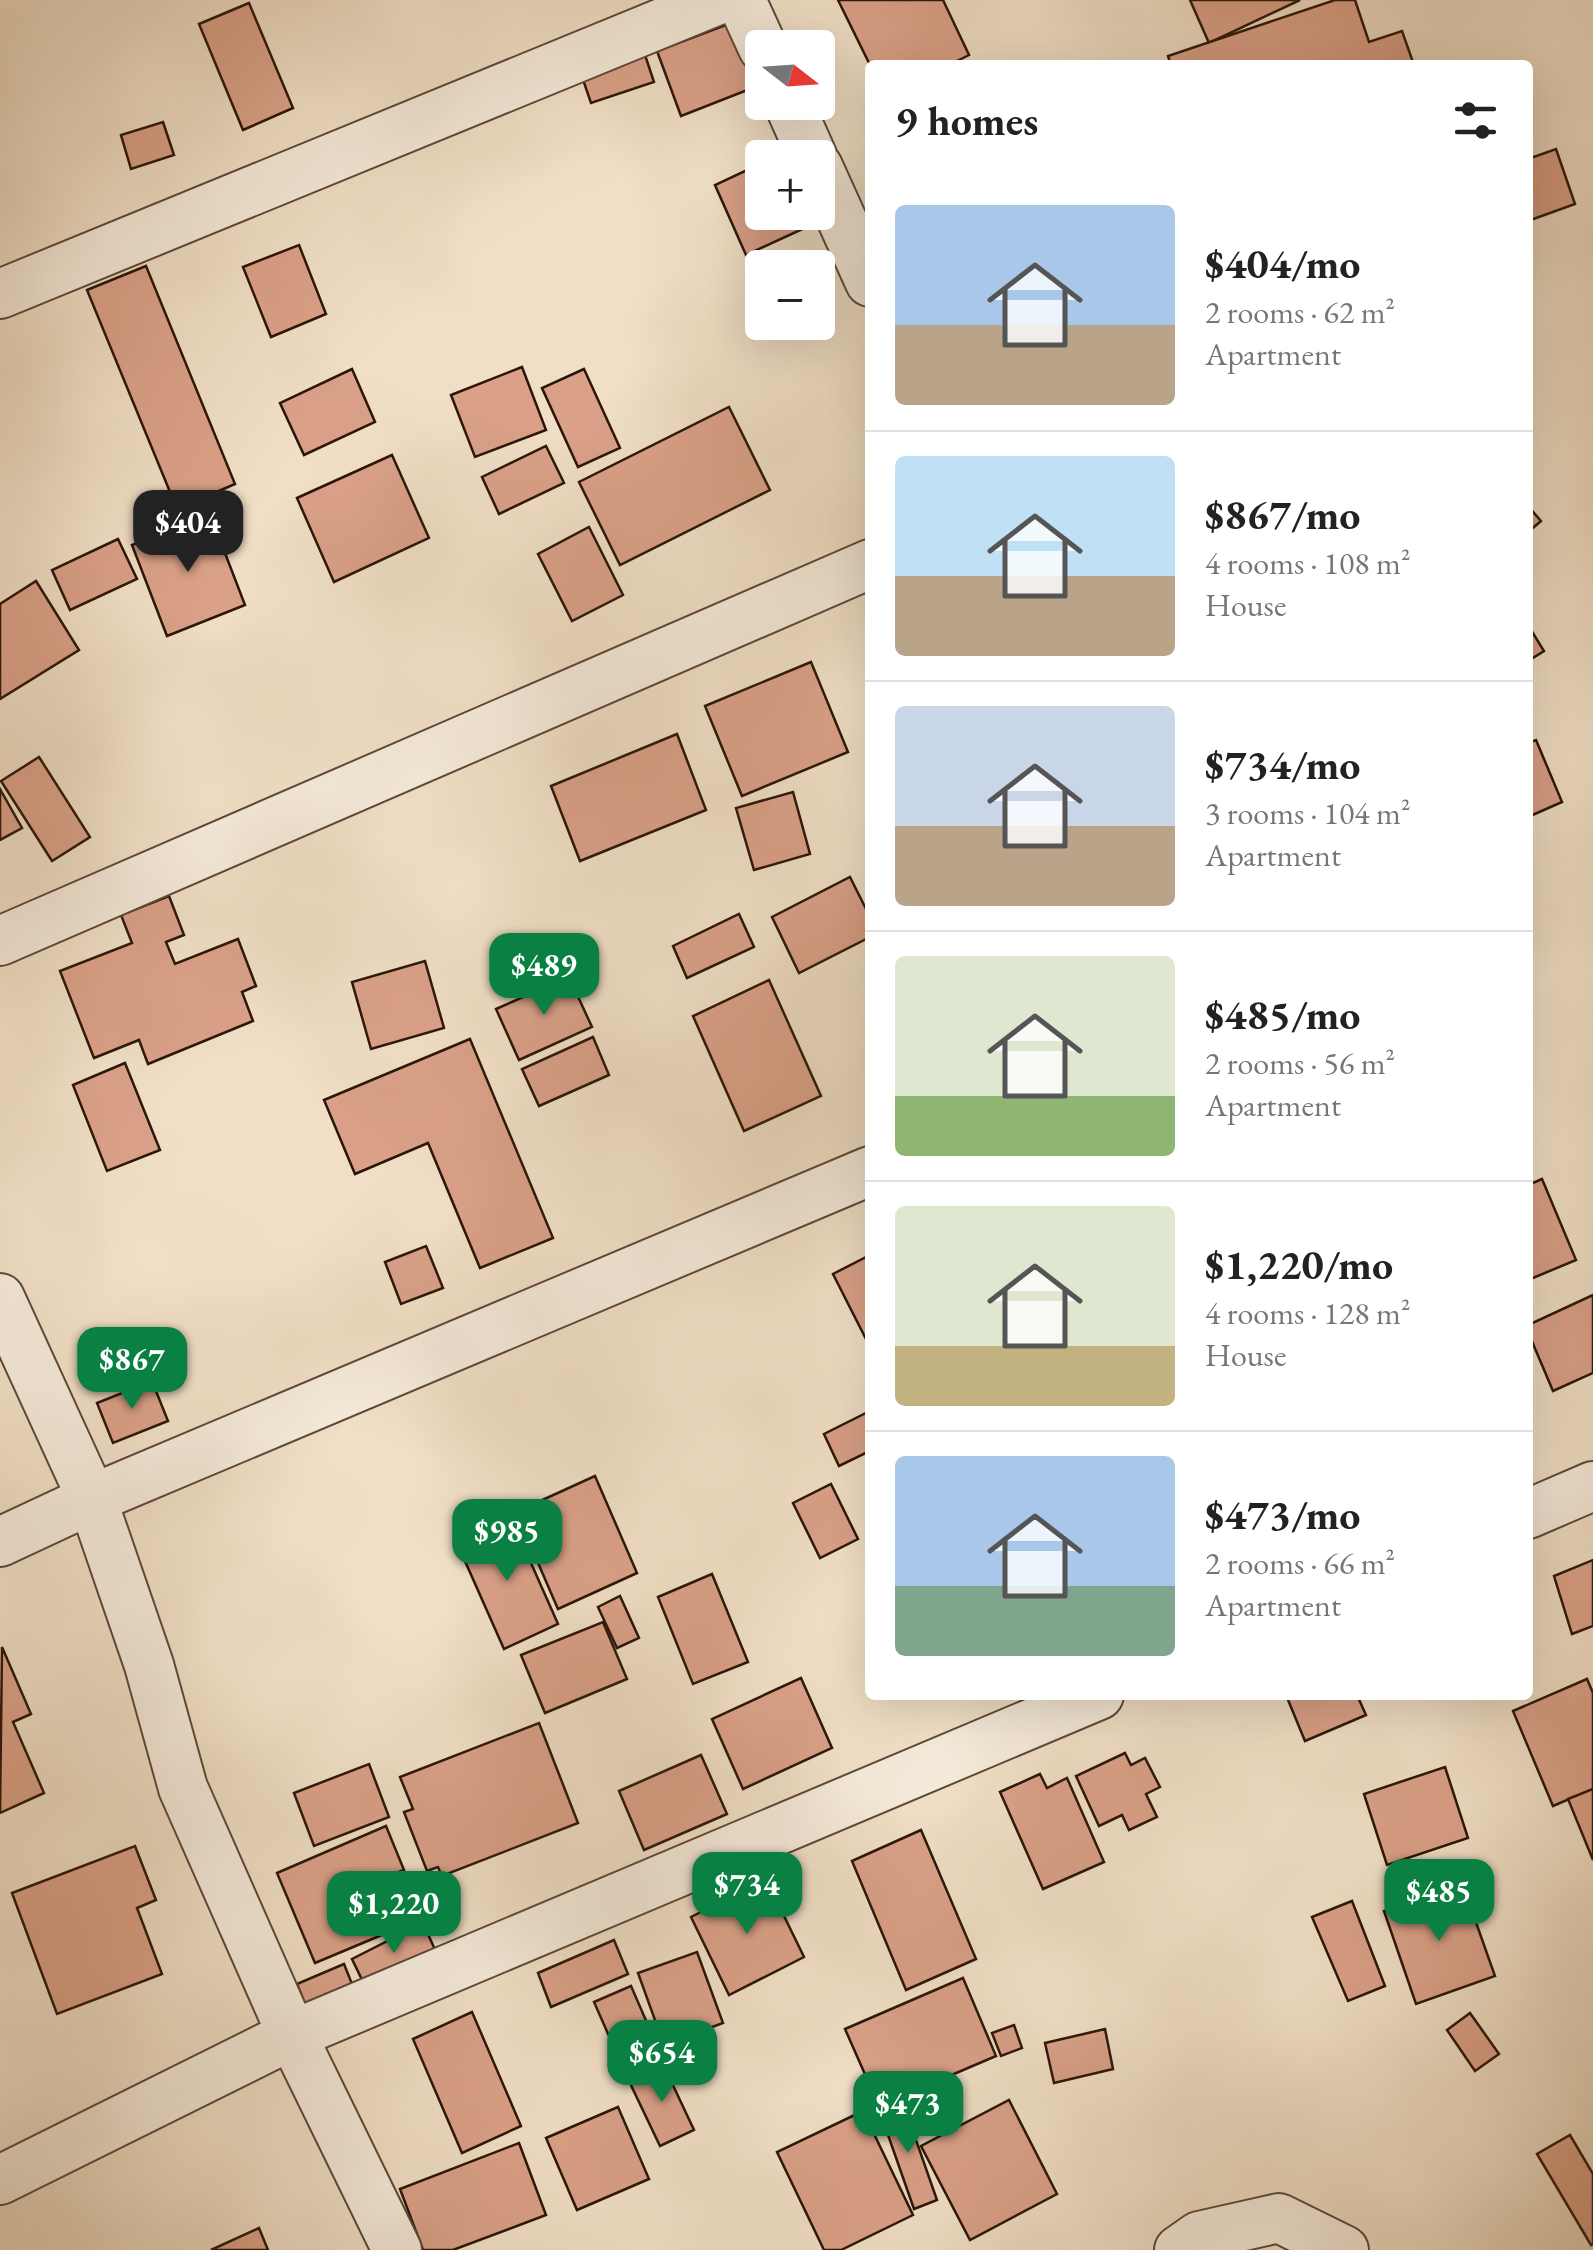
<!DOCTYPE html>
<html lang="en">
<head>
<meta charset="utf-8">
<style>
  :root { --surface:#fff; --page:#f6f6f6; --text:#222; --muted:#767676; --line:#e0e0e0; --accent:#0b8043 }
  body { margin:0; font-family:"EB Garamond",serif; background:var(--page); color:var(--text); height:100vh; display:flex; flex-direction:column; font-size:38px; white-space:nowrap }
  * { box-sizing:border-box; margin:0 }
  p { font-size:32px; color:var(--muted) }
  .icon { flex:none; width:55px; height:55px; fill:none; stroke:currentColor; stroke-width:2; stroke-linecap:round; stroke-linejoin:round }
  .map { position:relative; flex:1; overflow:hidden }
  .details { position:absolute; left:865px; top:60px; width:668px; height:1640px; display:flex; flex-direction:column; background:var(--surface); border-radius:10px; box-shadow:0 10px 40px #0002 }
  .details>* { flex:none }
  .needle { width:65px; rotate:107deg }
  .tools { position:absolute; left:745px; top:30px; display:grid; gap:20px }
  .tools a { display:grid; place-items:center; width:90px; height:90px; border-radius:10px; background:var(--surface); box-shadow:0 10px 40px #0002; font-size:50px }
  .price { position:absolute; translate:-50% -85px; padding:0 22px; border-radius:20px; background:var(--accent); color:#fff; font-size:32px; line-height:65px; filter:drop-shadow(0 2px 5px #0008) }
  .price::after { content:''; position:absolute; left:50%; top:60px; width:30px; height:22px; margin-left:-15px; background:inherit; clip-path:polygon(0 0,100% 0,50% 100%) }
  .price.selected { background:#222; color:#fff }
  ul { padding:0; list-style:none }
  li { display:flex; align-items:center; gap:30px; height:250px; padding:0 30px }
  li+li { border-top:2px solid var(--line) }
  li span { display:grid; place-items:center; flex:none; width:280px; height:200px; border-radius:10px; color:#555 }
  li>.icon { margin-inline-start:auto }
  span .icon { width:120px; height:120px; fill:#fffc; stroke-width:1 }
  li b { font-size:42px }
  h2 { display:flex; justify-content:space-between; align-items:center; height:120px; padding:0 30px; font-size:42px }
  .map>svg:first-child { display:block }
  .building { fill:#daa188; stroke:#2b150a; stroke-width:2.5 }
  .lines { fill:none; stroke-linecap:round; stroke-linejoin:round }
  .minor-casing { stroke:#5c4839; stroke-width:52 }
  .minor { stroke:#f5eada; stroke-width:48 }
</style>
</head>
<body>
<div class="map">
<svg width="1593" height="2250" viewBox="0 0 1593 2250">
  <rect width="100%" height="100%" fill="#f0dfc6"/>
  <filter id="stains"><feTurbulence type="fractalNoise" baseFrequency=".002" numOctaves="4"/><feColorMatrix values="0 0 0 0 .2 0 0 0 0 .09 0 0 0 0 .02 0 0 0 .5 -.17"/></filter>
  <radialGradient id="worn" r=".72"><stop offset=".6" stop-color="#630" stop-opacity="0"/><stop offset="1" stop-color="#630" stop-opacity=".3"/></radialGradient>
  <g class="building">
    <polygon points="838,0 943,0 969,55 949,65 870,65"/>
    <polygon points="1190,0 1300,0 1209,43"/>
    <polygon points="1335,0 1355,0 1369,42 1402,31 1414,65 1171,65 1168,56"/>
    <polygon points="249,3 293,108 243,130 199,24"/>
    <polygon points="731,23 755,87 681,116 657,51"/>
    <polygon points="641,43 654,82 591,103 578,65"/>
    <polygon points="163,122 174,155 131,169 121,135"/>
    <polygon points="1556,149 1575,204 1528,221 1528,159"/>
    <polygon points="762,163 762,212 803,212 809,226 746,255 715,185"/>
    <polygon points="299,245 326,314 271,337 243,267"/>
    <polygon points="146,266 235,484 177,509 87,290"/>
    <polygon points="522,367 546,430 475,457 451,395"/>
    <polygon points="352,369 375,422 304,455 280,403"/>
    <polygon points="584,369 620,448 578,467 542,388"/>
    <polygon points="729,407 770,490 620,565 579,482"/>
    <polygon points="546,446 564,483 499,514 482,477"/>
    <polygon points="392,455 429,538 334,582 297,498"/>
    <polygon points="1528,506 1541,521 1528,532"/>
    <polygon points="210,514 245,605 167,636 132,545"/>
    <polygon points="589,527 623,595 572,621 538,554"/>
    <polygon points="118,539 137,579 70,610 52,570"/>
    <polygon points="36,581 79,650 0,699 0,604"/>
    <polygon points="1528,625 1544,651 1528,661"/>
    <polygon points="811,662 848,752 742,796 705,706"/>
    <polygon points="677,734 706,810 580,861 551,786"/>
    <polygon points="1536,740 1562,802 1528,817 1528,743"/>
    <polygon points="39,757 90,837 52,861 1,781"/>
    <polygon points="0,789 22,828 0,840"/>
    <polygon points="793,792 810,854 754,870 736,808"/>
    <polygon points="850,877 870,917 870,937 799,973 772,917"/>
    <polygon points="169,896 184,935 166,942 175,964 238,939 256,986 242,992 253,1021 148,1064 139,1040 94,1058 60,971 132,943 121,915"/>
    <polygon points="739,914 754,947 687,978 673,946"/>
    <polygon points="425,961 444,1028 371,1049 352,982"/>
    <polygon points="569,977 592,1027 519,1060 496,1009"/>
    <polygon points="769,980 821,1096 744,1131 693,1016"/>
    <polygon points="593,1037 609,1075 539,1106 522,1069"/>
    <polygon points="470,1039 553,1238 480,1268 428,1143 355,1174 324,1100"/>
    <polygon points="125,1063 160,1150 107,1171 73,1085"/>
    <polygon points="1542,1179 1576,1260 1528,1280 1528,1185"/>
    <polygon points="426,1246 443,1288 401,1304 385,1262"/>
    <polygon points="870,1255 870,1347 833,1274"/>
    <polygon points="1593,1295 1593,1373 1553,1391 1528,1332 1528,1325"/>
    <polygon points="152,1381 168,1421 113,1443 97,1403"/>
    <polygon points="870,1411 870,1451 839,1466 824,1434"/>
    <polygon points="595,1476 637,1573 558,1609 516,1512"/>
    <polygon points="831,1484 858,1539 820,1558 793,1503"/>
    <polygon points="511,1518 558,1624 504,1649 457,1543"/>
    <polygon points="1593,1560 1593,1626 1572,1634 1554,1576"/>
    <polygon points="712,1574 748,1662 693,1684 658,1597"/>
    <polygon points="620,1596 639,1638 617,1648 598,1607"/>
    <polygon points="603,1622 627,1679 545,1713 521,1655"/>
    <polygon points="2,1647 31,1714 13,1722 44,1793 0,1813"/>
    <polygon points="801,1678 832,1748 743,1789 712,1719"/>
    <polygon points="1587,1679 1593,1693 1593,1789 1553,1806 1513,1711"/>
    <polygon points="1286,1695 1357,1695 1366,1715 1305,1741"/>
    <polygon points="539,1723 578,1823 442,1876 438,1867 427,1871 404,1812 413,1809 400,1777"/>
    <polygon points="1125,1753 1131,1765 1145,1758 1160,1787 1146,1794 1157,1817 1129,1830 1122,1815 1099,1826 1076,1776"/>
    <polygon points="701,1755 727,1814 644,1850 619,1791"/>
    <polygon points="369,1764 389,1817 314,1846 294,1793"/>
    <polygon points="1445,1767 1468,1838 1387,1865 1364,1794"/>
    <polygon points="1040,1774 1047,1788 1067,1778 1104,1862 1043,1889 1000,1792"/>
    <polygon points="1593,1789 1593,1860 1568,1799"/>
    <polygon points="386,1826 404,1870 388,1876 408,1924 315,1963 277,1873"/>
    <polygon points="921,1830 976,1959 906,1990 852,1861"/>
    <polygon points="135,1846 156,1900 137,1908 162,1974 57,2014 12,1893"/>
    <polygon points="766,1879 804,1957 729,1995 691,1917"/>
    <polygon points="1462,1883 1495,1976 1416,2004 1384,1911"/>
    <polygon points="1352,1901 1385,1986 1348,2001 1312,1917"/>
    <polygon points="423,1923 436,1952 366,1988 352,1959"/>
    <polygon points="614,1940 628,1974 551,2007 538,1973"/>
    <polygon points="697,1952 723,2023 664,2045 638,1973"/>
    <polygon points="344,1964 356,1994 309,2014 297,1984"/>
    <polygon points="963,1978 996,2056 879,2106 845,2029"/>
    <polygon points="631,1986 661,2055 624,2070 594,2002"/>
    <polygon points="472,2012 521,2126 462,2153 413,2039"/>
    <polygon points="1470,2013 1499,2054 1475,2071 1447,2030"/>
    <polygon points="1014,2025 1022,2048 1001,2056 992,2033"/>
    <polygon points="1105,2029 1113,2069 1054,2083 1045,2043"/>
    <polygon points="663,2064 694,2130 660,2146 629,2081"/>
    <polygon points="1009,2100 1057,2194 970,2240 921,2146"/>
    <polygon points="903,2103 937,2200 914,2209 880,2112"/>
    <polygon points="618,2107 649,2179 577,2210 546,2138"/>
    <polygon points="863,2111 913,2215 841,2250 824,2250 777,2152"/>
    <polygon points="1570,2135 1593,2174 1593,2244 1591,2245 1537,2154"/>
    <polygon points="519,2143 546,2215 453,2250 423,2250 400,2189"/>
    <polygon points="259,2228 268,2250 211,2250"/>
  </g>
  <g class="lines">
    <defs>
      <g id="minor">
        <polyline points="741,0 763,48"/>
        <polyline points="788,102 813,158"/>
        <polyline points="818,167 870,282"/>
        <polyline points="0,294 718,0"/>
        <polyline points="0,941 870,564"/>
        <polyline points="0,1298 92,1499 149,1665 183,1788 292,2035 397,2250"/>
        <polyline points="1528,1514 1593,1486"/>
        <polyline points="0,1542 92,1499 870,1171"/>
        <polyline points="0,2180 292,2035 1099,1695"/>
        <polyline points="1179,2250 1199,2236 1279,2218 1344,2250"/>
      </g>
    </defs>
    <use href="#minor" class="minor-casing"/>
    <use href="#minor" class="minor"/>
  </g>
  <rect width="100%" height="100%" filter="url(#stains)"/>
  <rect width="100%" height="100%" fill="url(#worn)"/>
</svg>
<div class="tools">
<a><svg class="needle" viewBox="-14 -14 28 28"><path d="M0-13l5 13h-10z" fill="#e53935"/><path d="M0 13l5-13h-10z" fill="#767676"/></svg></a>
<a>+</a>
<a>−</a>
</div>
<b class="price selected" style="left:188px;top:575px">$404</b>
<b class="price" style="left:544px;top:1018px">$489</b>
<b class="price" style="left:132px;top:1412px">$867</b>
<b class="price" style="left:507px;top:1584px">$985</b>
<b class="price" style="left:747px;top:1937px">$734</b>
<b class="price" style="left:1439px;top:1944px">$485</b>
<b class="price" style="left:394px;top:1956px">$1,220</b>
<b class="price" style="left:662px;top:2105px">$654</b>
<b class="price" style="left:908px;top:2156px">$473</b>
<section class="details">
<h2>9 homes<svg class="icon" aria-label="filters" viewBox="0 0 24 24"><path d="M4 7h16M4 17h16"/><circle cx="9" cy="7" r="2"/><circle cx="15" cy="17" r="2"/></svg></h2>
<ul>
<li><span style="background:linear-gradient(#a9c7e8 60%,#b9a48a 0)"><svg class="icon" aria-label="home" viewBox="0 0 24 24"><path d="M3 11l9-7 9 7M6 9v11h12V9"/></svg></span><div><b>$404/mo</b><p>2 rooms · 62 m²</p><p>Apartment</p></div></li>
<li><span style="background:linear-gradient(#bfe0f5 60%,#b9a48a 0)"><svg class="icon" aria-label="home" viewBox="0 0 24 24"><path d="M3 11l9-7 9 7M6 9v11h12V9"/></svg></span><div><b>$867/mo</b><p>4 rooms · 108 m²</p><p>House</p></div></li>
<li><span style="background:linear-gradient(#c9d6e8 60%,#b9a48a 0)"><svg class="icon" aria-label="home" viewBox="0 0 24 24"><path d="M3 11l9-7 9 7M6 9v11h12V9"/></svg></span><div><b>$734/mo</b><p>3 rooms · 104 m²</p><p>Apartment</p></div></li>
<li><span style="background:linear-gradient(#dfe7d0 70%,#8fb573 0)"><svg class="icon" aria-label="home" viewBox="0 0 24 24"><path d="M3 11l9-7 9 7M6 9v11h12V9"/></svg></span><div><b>$485/mo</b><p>2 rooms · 56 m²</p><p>Apartment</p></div></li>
<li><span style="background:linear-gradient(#dfe7d0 70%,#c2b280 0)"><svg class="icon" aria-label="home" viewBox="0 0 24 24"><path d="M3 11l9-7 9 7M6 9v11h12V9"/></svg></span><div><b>$1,220/mo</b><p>4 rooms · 128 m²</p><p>House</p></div></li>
<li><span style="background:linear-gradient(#a9c7e8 65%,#7fa58c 0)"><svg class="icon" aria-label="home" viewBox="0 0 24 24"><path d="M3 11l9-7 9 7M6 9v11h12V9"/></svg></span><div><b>$473/mo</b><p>2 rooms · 66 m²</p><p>Apartment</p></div></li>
</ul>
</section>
</div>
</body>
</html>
